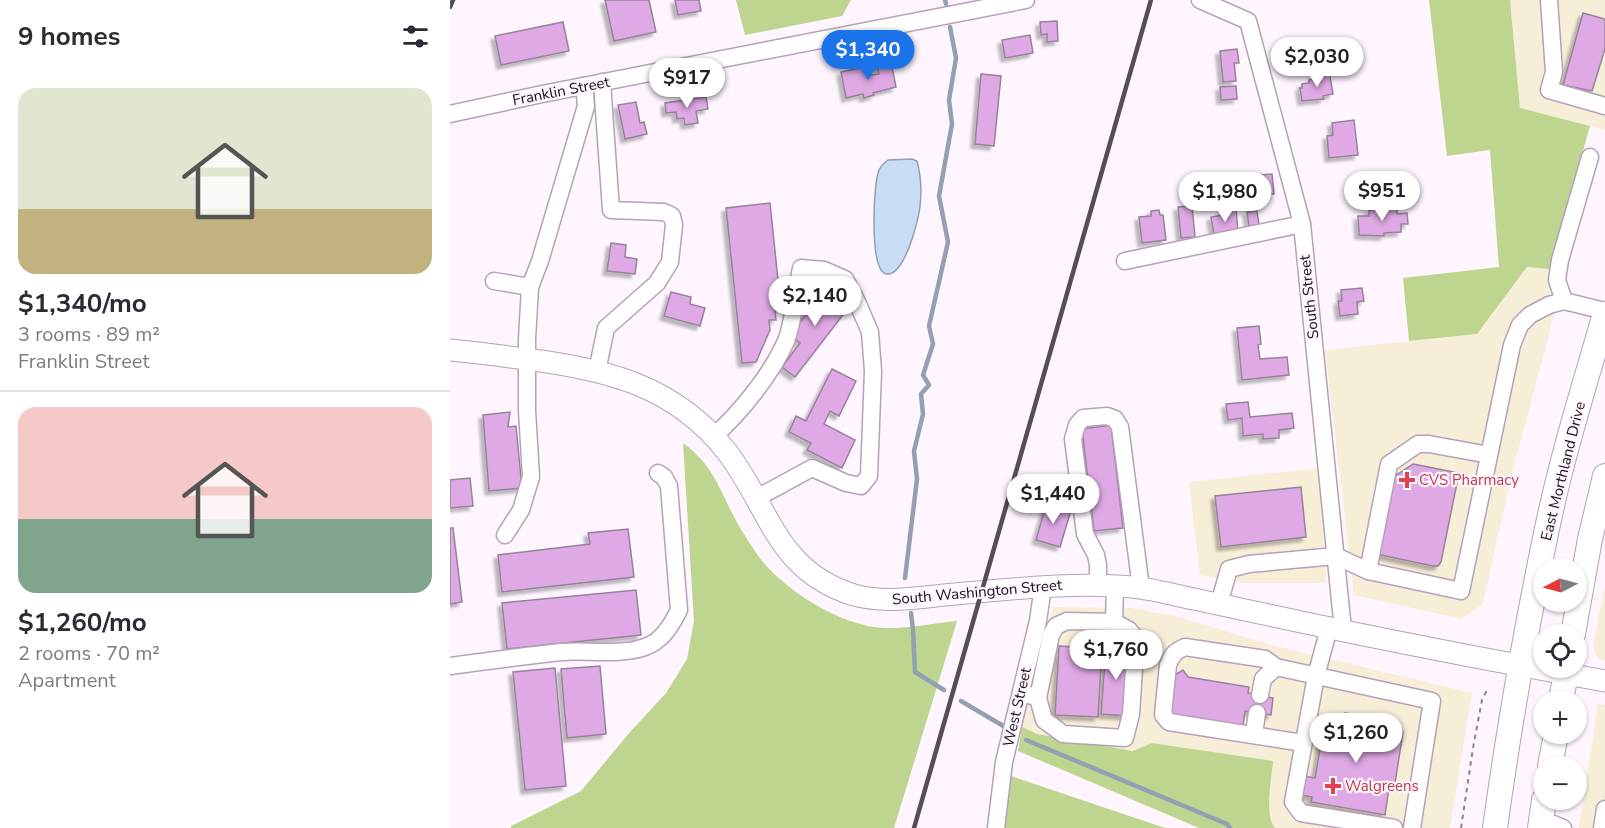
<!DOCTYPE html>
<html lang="en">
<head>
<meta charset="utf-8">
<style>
  :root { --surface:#fff; --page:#f2f2f3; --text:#2b2b33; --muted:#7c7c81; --line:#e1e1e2; --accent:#1a73e8 }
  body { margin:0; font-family:"Nunito Sans",sans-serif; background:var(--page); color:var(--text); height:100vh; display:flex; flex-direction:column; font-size:22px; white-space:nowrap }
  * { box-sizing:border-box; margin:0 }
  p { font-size:20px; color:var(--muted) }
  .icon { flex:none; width:33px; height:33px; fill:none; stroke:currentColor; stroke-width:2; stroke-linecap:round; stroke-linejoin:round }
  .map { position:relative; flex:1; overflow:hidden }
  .side { display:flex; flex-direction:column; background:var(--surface); width:450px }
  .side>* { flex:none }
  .needle { width:39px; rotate:264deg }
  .buttons { position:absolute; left:1083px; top:558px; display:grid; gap:12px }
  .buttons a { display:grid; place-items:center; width:54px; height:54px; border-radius:50%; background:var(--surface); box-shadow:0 2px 4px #0004; font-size:30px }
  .price { position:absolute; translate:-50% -51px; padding:0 14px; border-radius:21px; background:#fff; color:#222; font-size:20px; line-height:39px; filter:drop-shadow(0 2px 3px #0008) }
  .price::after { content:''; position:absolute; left:50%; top:36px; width:18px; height:14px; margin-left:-9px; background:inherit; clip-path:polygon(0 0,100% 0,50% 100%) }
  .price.selected { background:var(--accent); color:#fff }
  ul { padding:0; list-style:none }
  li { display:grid; align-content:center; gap:12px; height:318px; padding:0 18px }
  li+li { border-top:2px solid var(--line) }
  li span { display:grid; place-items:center; height:186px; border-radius:18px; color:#555 }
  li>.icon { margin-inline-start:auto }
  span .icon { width:108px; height:108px; fill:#fffc; stroke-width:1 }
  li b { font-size:26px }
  h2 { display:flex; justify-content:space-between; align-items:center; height:72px; padding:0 18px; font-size:26px }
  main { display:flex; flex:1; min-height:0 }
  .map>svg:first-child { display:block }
  .commercial { fill:#f7eed8 }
  .green { fill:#bed58f }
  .water { fill:#c7ddf4; stroke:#92a0b2; stroke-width:1.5 }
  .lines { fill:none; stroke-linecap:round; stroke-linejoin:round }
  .stream { stroke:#92a0b2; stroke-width:4.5 }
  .building { fill:#dea9e5; stroke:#968399; stroke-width:1.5; filter:url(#shadow) }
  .minor-casing { stroke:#b5a1b8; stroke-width:19 }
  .major-casing { stroke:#b5a1b8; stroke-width:23 }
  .highway-casing { stroke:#b5a1b8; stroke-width:26 }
  .path { stroke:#8b838c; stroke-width:2; stroke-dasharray:4.5 4.5; stroke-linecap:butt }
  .minor { stroke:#fff; stroke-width:16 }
  .major { stroke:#fff; stroke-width:21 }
  .highway { stroke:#fff; stroke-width:24 }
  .rail { stroke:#564e57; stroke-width:4.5 }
  .health-dot { fill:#e0444e; stroke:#fef5ff; stroke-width:2 }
  .labels { text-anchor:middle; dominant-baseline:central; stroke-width:4.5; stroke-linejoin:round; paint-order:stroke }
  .street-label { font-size:15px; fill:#171018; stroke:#fef5ff }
  .health-label { font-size:15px; fill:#be3a42; stroke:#fef5ff; text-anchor:start }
</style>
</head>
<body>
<main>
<section class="side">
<h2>9 homes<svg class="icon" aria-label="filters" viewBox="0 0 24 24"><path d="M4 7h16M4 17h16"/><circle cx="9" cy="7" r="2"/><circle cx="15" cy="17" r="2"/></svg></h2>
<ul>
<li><span style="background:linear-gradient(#dfe7d0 65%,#c2b280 0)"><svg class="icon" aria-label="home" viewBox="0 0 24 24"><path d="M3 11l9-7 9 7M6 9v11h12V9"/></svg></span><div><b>$1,340/mo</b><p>3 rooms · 89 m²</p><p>Franklin Street</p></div></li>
<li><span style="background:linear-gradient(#f6c9c9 60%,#7fa58c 0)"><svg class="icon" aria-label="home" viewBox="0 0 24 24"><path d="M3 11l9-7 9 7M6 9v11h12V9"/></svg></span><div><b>$1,260/mo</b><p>2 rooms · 70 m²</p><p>Apartment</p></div></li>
</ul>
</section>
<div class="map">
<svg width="1155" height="828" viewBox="0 0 1155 828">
  <defs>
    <filter id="shadow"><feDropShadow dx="-4" dy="4" stdDeviation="1.5" flood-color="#0004"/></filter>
  </defs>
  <rect width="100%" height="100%" fill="#fef5ff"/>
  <g class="commercial">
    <polygon points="1060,0 1155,0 1155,130 1070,108"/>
    <polygon points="1077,267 1116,270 1061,478 1033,604 1012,619 904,595 875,350 1027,334"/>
    <polygon points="868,468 875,536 876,583 792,583 750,575 739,482"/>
    <polygon points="1155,585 1155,661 1147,657 1144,651 1144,641"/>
    <polygon points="603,607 681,608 729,617 818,644 1022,693 1000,828 825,828 821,824 819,813 823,761 702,743 683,751 587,734 572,727"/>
    <polygon points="1148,703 1155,705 1155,828 1129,828"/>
  </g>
  <g class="green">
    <polygon points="286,0 401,0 392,16 295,35"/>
    <polygon points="979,0 1060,0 1070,108 1140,126 1100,269 1077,267 1027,334 959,341 953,278 1049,267 1040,150 997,156"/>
    <path d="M 233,443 C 266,467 270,493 289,526 C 295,536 302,547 309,557 C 335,591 391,626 434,628 C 458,629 484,623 507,621 L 444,828 L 61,828 L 61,826 L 131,791 L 180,732 L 216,693 L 237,659 L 244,621 Z"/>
    <path d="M 572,727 L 587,734 L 683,751 L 702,743 L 823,761 C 822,777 814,816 825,828 L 749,828 L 568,751 Z"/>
    <polygon points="561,776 715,828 554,828"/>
  </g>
  <path class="water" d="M 462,159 L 467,161 C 471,176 472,190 470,206 C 469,219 453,283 434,273 C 420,265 423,185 429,170 C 431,166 434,163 438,160 Z"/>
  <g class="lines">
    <g class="stream">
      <polyline points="495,0 496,4"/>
      <polyline points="455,578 467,479 464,451 473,414 471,394 479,385 473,375 483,344 479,326 498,242 489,196 502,124 499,100 506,58 500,27"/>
      <polyline points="461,613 463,630 465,672 494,690"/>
      <polyline points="511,701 555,727"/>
      <polyline points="576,740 777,824 780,828"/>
    </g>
  </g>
  <g class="building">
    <polygon points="155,0 199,0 206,32 164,41"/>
    <polygon points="225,0 249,0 251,11 228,15"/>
    <polygon points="1133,13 1155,19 1155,49 1142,91 1113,85"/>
    <polygon points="607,21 608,41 597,42 597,34 591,35 590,22"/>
    <polygon points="113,22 119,51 51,65 45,36"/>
    <polygon points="580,35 583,53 555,58 552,40"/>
    <polygon points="787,49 789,63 784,63 786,81 773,82 770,51"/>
    <polygon points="441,62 446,87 423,93 424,95 414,98 413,94 396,98 391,72 418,66 420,75 429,74 427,65"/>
    <polygon points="879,71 883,94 873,96 874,99 852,101 850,88 852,88 852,84 859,83 859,80 870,78 869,73"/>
    <polygon points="531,74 551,76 544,146 525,144"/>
    <polygon points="786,86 787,99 771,100 770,87"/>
    <polygon points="256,97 258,109 246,111 248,123 235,125 234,118 227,119 226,112 216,113 215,103"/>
    <polygon points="186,102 190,123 194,122 197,134 175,139 168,105"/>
    <polygon points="904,120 908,155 879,158 877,136 883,135 882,123"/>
    <polygon points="822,174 824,194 791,197 789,177"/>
    <polygon points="320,203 331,309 325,310 326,320 319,320 320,330 306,362 292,363 276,208"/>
    <polygon points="742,206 745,237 731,238 728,207"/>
    <polygon points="947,208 947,214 957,213 958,224 951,224 951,232 934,233 934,236 909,235 908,216 919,216 919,210"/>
    <polygon points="709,210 710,215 713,215 716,240 692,243 689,217 701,216 701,211"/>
    <polygon points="786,210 788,232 764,235 761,217 773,215 772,212"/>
    <polygon points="807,211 809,225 799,227 797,212"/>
    <polygon points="161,243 176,245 175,257 187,259 185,274 157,271"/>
    <polygon points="370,284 399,307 345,377 332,367 350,343 340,335 359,311 354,306"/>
    <polygon points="912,288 914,301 907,302 908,314 890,316 888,301 892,301 891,290"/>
    <polygon points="221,292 241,297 240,304 255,308 250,326 214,316"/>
    <polygon points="809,326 811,344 808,345 810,359 837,357 839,375 792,380 787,328"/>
    <polygon points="382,369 406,381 389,416 380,411 374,424 405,440 392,468 357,450 361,443 339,432 346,416 356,421"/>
    <polygon points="798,402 800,417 842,413 844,428 829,430 829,438 813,439 813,434 793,436 792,418 778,420 776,404"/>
    <polygon points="60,412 58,427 66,426 72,488 39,491 33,415"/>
    <polygon points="661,425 673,528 644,531 632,429"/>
    <polygon points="963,464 1009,473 991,562 988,566 983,566 926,554 942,478"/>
    <polygon points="20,478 23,506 0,508 0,480"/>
    <polygon points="851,487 856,537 771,547 765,496"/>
    <polygon points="597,502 621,510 610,547 586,540"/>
    <polygon points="0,528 3,528 12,602 0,604"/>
    <polygon points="178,529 184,577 52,592 48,555 140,544 138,533"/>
    <polygon points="186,590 191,635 57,649 52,603"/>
    <polygon points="609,646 652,649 648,717 605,715"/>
    <polygon points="656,647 682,649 677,716 651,714"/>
    <polygon points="150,666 156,734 117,738 111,669"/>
    <polygon points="105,668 116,786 75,790 63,672"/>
    <polygon points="733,670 738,677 799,687 798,693 823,698 821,715 795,711 793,726 719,714 725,675"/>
    <polygon points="895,713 946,722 953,732 945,783 940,782 935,815 861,802 862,797 851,795 854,776 865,778 876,714 894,718"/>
  </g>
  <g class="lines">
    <defs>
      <g id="minor">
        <polyline points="750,0 798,21 852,224 893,630"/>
        <polyline points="1099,0 1104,72 1099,90 1155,106"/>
        <polyline points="0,114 92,94 576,0"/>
        <polyline points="675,261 852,224"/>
        <polyline points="44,281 80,287"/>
        <polyline points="1114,301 1107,280 1110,260 1140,157"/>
        <polyline points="147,371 156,328 207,283 220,262 224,225 222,216 214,212 161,210 152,82"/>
        <path d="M 263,437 C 291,412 321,375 336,341 C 343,324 347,288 351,268 L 374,270 L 395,279 L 408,304 L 420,332 L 423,371 L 419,476 L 411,486 L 396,483 L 362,468 L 305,499"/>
        <polyline points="55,535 71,510 81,477 77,410 77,339 80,287 90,261 136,106 134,86"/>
        <polyline points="918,571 939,464 968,444 979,444 1039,455"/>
        <polyline points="648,585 648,565 646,555 635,534 623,439 627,425 633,418 657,416 665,419 670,427 691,588"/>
        <polyline points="769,604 779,569 799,564 886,556 918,571 1011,591 1062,345 1070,325 1080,315 1099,305 1114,301 1155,311"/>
        <polyline points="879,628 866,676 843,802 851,813 944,828"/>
        <path d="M 0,666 C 37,661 74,656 111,652 C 138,650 169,656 195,647 C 212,641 221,626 229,610 L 219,486 L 214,477 L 208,473"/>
        <polyline points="579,695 588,698 601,635 606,626 617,621 664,622 665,586"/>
        <polyline points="810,695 813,679 826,667"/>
        <polyline points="588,698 594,720 613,734 675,738 681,714 686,639 679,630 664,622"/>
        <polyline points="804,734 807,713"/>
        <path d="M 853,743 L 719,722 L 713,715 L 718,665 C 722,655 725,651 735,647 L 815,659 L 826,667 L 982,701 L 962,828"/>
        <polyline points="1091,819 1113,828"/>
        <polyline points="546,828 554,762 588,621 593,586"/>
        <polyline points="1152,828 1155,809"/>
      </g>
      <path id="major" d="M 0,350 C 25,352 51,356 76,359 C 155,369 225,385 277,452 C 320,508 326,571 404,595 C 436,604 472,597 505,594 C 564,589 623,582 682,587 C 703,589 724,595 744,599 C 782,607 819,615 856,623 C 955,644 1055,663 1155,681"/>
      <g id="highway">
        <polyline points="1123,634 1140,539 1155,476"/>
        <polyline points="1111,700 1117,668"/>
        <polyline points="1100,766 1106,734"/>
        <path d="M 1045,828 C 1059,727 1077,623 1098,524 C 1113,453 1135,383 1155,314"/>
        <polyline points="1090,828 1094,800"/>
      </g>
    </defs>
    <use href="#minor" class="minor-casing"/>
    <use href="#major" class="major-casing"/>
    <use href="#highway" class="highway-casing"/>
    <polyline class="path" points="1011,828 1023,748 1032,700 1038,688"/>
    <use href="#minor" class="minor"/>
    <use href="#major" class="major"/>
    <use href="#highway" class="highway"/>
    <g class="rail">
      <polyline points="0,7 3,0"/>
      <polyline points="464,828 701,0"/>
    </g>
  </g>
  <g class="health-dot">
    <path d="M954 471h6v6h6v6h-6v6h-6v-6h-6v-6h6z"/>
    <path d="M880 777h6v6h6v6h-6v6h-6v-6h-6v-6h6z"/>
  </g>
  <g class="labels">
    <g class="street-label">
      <text transform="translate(111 91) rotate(-11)">Franklin Street</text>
      <text transform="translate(859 297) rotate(-96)">South Street</text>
      <text transform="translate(1113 471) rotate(-76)">East Morthland Drive</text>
      <text transform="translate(527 592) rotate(-5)">South Washington Street</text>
      <text transform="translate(567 707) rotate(-77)">West Street</text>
    </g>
    <g class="health-label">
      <text x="969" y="480">CVS Pharmacy</text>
      <text x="895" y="786">Walgreens</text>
    </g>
  </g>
</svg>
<div class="buttons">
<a><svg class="needle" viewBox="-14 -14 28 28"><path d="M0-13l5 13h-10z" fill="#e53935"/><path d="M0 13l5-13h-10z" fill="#7c7c81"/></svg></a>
<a><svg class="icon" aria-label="locate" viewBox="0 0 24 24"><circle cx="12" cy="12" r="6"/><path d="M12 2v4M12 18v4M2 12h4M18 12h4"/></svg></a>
<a>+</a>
<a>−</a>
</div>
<b class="price selected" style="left:418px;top:81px">$1,340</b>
<b class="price" style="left:867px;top:88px">$2,030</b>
<b class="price" style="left:237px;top:109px">$917</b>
<b class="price" style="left:932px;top:222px">$951</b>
<b class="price" style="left:775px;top:223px">$1,980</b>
<b class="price" style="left:365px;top:327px">$2,140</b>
<b class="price" style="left:603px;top:525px">$1,440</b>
<b class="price" style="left:666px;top:681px">$1,760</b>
<b class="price" style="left:906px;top:764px">$1,260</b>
</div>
</main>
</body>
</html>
